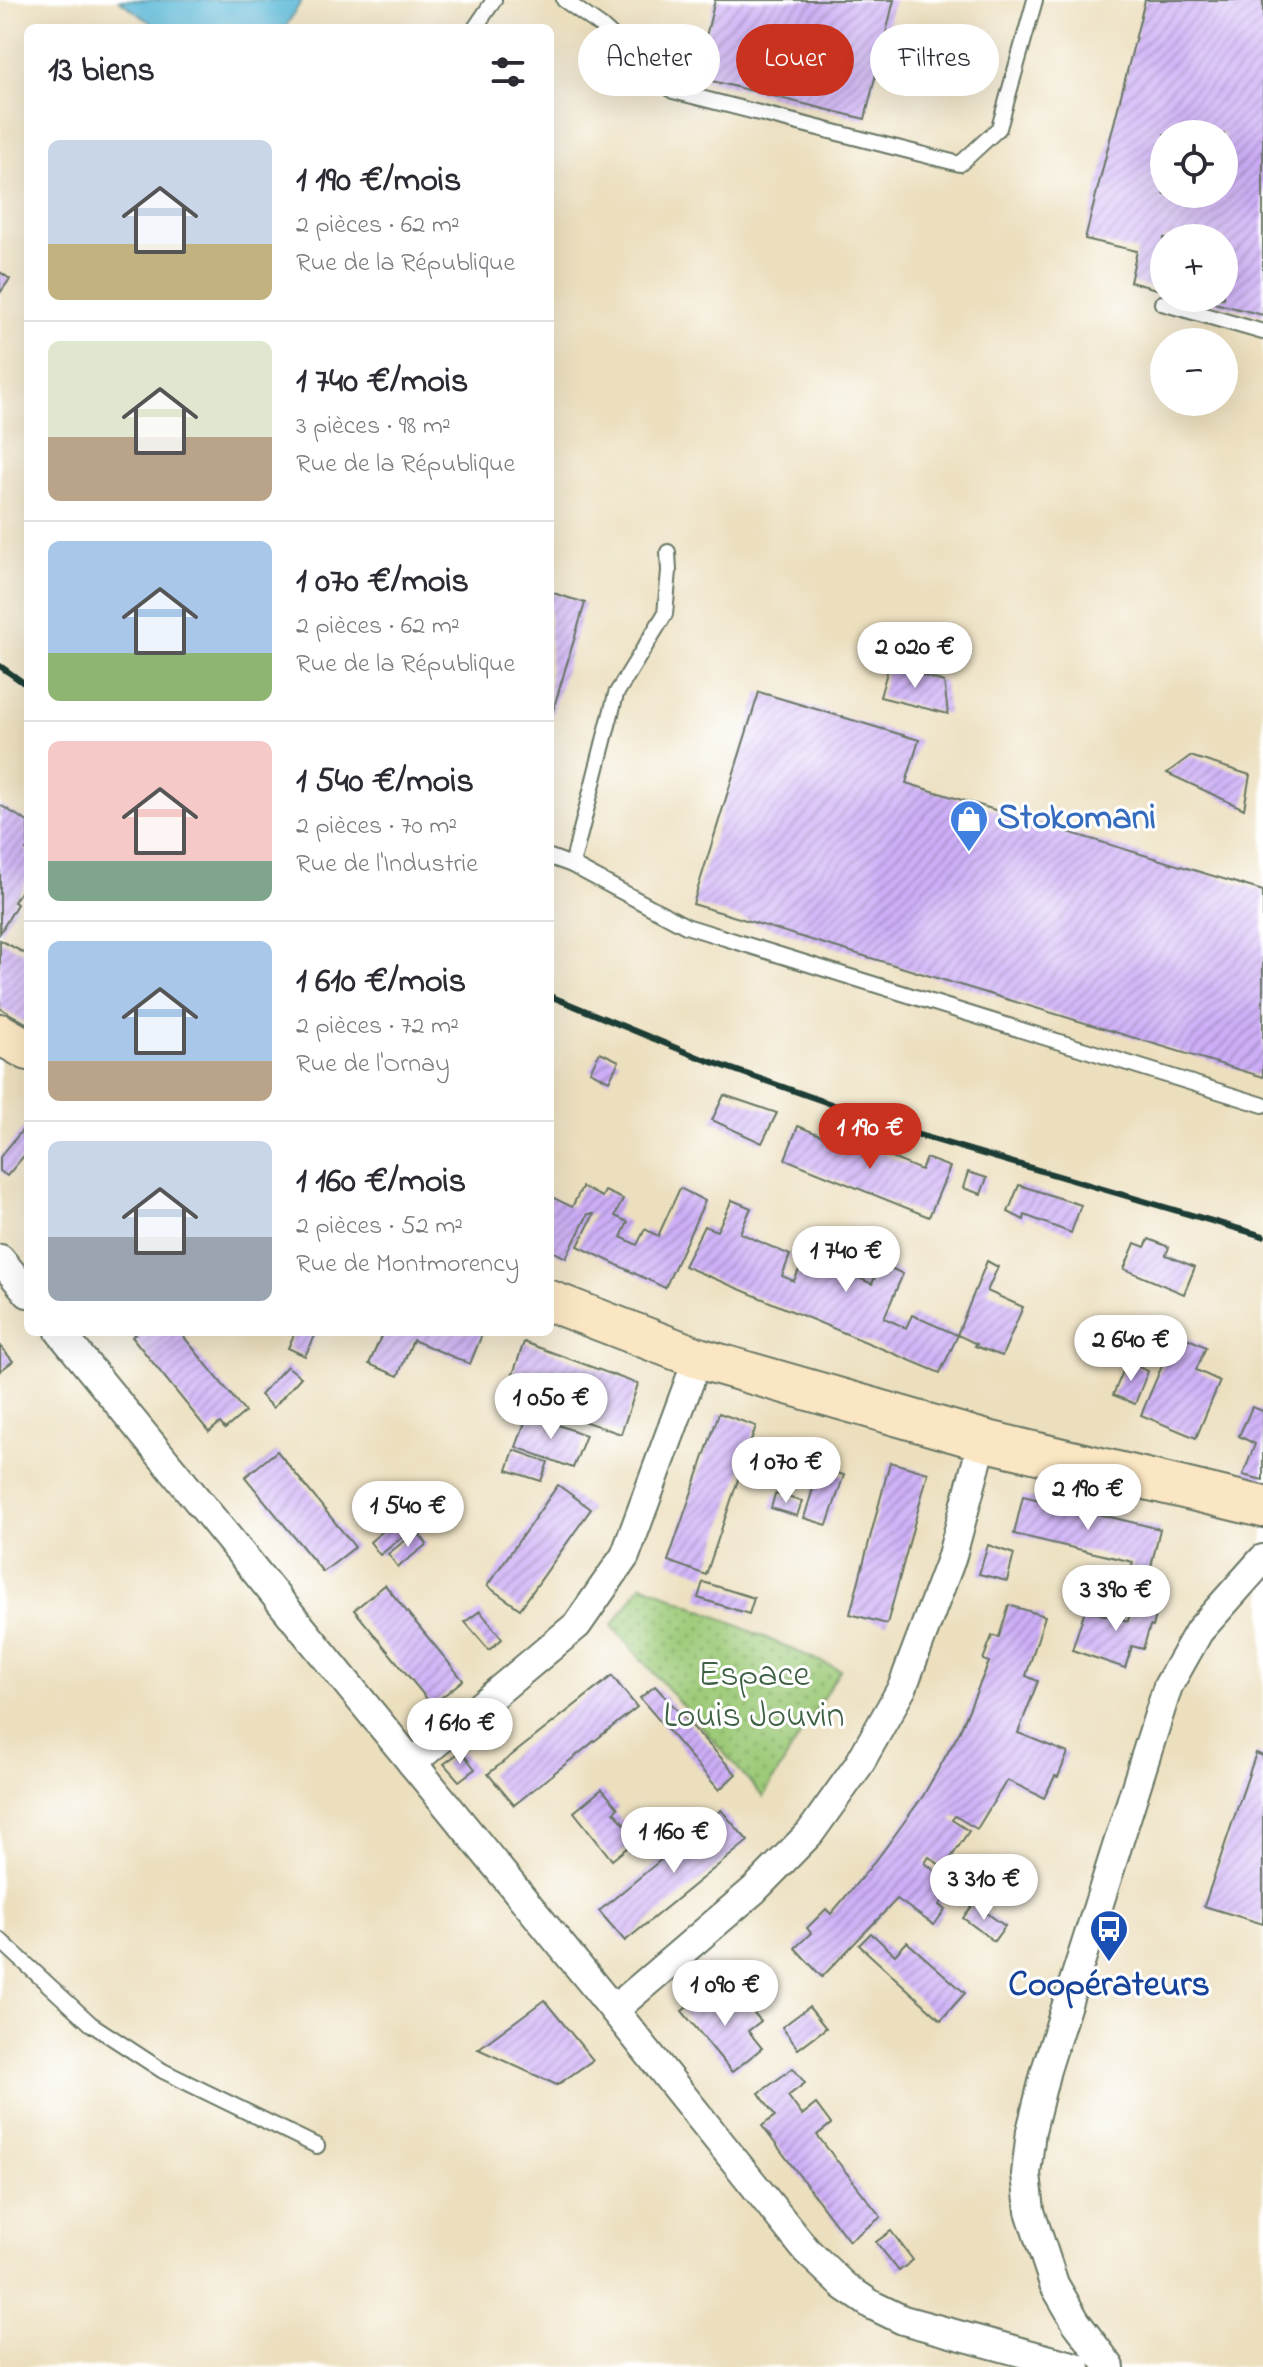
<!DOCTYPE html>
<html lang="fr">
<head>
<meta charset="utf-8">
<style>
  :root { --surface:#fff; --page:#f2f2f3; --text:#2b2b33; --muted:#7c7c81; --line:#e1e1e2; --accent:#c8321e }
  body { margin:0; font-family:"Indie Flower",sans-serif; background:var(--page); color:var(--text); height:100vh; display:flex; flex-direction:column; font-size:30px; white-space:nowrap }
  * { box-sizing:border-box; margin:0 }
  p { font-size:26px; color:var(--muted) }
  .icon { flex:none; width:44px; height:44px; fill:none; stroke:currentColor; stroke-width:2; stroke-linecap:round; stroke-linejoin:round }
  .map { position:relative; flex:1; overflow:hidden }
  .details { position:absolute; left:24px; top:24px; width:530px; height:1312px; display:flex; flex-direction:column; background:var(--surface); border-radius:12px; box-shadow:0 8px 32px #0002 }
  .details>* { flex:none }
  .hud { position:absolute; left:578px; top:24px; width:564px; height:72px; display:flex; gap:16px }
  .buttons { position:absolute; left:1150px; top:120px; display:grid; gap:16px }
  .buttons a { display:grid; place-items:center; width:88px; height:88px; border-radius:50%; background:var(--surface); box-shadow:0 8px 32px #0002; font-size:40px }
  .price { position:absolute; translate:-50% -68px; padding:0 18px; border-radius:28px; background:#fff; color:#222; font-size:26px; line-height:52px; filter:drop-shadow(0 2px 4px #0008) }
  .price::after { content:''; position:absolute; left:50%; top:48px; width:24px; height:18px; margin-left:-12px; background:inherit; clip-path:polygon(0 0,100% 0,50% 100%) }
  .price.active { background:var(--accent); color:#fff }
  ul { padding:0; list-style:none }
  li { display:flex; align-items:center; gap:24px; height:200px; padding:0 24px }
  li+li { border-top:2px solid var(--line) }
  li span { display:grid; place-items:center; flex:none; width:224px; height:160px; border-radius:12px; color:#555 }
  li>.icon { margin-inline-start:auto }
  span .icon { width:96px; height:96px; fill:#fffc; stroke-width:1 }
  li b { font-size:34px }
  h2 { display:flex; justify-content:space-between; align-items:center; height:96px; padding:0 24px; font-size:34px }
  .tag { padding:0 28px; border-radius:36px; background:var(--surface); box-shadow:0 8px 32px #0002; font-size:28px; line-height:72px }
  .tag.active { background:var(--accent); color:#fff }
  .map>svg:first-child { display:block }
  .park { fill:url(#park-dots); stroke:#5e8456; stroke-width:2 }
  .water { fill:#5bbad9; stroke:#3d7c86; stroke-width:2 }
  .building { fill:url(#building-hatch); fill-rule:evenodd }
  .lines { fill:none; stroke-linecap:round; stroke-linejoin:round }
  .lane-casing { stroke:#677664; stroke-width:18 }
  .street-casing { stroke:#677664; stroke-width:32 }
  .secondary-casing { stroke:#677664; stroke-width:44 }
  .lane { stroke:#fff; stroke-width:14 }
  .street { stroke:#fff; stroke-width:28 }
  .secondary { stroke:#fbe6c3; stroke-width:40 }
  .rail { stroke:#1f3d34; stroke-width:6 }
  .labels { text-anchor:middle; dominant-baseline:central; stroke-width:6; stroke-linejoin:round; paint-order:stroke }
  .shop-label { font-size:36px; font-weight:bold; fill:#366cbe; stroke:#fff; text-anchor:start }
  .park-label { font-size:36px; fill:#3e6045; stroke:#fff }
  .transit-label { font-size:36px; font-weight:bold; fill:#164399; stroke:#fff }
</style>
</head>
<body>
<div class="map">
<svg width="1263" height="2367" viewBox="0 0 1263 2367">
  <defs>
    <pattern id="park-dots" width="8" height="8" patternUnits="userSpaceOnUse" patternTransform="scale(2)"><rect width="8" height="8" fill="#9dca78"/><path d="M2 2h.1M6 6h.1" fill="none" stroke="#7fa563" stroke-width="1.8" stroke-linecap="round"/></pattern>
    <pattern id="building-hatch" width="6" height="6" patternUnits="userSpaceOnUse" patternTransform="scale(2)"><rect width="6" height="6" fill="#cdaef7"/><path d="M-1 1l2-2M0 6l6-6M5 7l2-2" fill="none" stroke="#a68fc9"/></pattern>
  </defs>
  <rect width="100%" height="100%" fill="#fff"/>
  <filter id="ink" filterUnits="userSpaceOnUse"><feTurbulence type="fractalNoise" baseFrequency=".0125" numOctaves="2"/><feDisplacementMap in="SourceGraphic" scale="16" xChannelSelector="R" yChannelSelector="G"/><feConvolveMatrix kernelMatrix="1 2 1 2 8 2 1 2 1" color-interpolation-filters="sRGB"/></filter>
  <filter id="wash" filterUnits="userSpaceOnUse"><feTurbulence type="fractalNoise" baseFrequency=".006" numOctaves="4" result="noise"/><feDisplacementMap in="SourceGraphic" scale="32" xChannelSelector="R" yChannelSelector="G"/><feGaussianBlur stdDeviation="1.8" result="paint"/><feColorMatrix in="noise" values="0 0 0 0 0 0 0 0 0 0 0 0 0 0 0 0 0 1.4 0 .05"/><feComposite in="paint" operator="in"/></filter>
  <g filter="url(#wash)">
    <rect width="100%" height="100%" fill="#ecdfbe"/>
    <polygon class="park" points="642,1584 840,1670 763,1797 612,1626"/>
    <polygon class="water" points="119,0 302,0 285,28 158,28"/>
    <g id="blocks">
      <g class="building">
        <polygon points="715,0 894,0 865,119 696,77"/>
        <path d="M 1145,0 L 1263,0 L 1263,315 L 1198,299 L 1224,298 L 1224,238 L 1164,238 L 1164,291 L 1130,282 L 1137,251 L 1085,239 ZM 1164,134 L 1224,134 L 1224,194 L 1164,194 Z"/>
        <polygon points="0,272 10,279 0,293"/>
        <polygon points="550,592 585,603 551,717 550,717"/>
        <polygon points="889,665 944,682 948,714 880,697"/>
        <polygon points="759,692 919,740 906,783 1263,891 1263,1077 693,904"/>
        <polygon points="1190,756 1250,775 1244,809 1167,773"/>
        <polygon points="0,805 28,822 28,847 26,850 28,851 28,879 14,902 17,904 0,933"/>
        <polygon points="0,940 28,955 28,1024 0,1008"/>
        <polygon points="600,1052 619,1061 609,1081 590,1071"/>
        <polygon points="724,1095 777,1113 762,1143 712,1120"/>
        <polygon points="798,1126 849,1147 851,1141 921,1170 926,1158 950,1167 929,1217 785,1159"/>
        <polygon points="24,1128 28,1132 28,1151 7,1176 0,1171 0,1157"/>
        <polygon points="968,1172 987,1178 981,1194 963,1188"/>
        <polygon points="1019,1185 1081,1205 1071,1233 1025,1215 1024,1220 1008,1212"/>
        <polygon points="582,1187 602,1197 605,1191 623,1199 615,1216 628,1222 621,1237 637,1245 645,1229 658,1236 680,1188 705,1201 665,1288 578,1246 594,1214 588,1214 566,1258 550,1250 550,1196 572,1207"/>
        <polygon points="732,1200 751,1208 740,1233 790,1255 782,1276 794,1281 812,1241 826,1247 827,1245 856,1259 850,1274 872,1284 881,1263 903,1274 884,1318 906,1328 912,1315 957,1335 987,1261 998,1267 987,1291 1023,1307 1002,1356 975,1346 977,1344 958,1335 940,1373 684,1266 704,1226 717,1231"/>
        <polygon points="1149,1239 1169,1247 1166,1255 1195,1267 1184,1294 1124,1269 1135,1243 1145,1247"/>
        <polygon points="138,1332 180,1332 245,1412 225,1429 220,1423 209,1432 132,1337"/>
        <polygon points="295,1332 317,1332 305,1356 288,1348"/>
        <polygon points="383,1332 483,1332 470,1364 413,1340 398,1376 369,1364"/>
        <polygon points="1176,1333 1206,1347 1196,1370 1220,1381 1196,1438 1141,1415"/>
        <polygon points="524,1342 638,1384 621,1434 577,1419 582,1406 511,1380"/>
        <polygon points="0,1346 13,1361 0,1371"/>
        <polygon points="1127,1362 1148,1371 1135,1404 1113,1395"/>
        <polygon points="287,1366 301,1377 273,1408 260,1395"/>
        <polygon points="1252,1407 1263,1411 1263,1480 1243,1475 1255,1444 1239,1436"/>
        <polygon points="719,1413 756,1426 706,1575 668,1561"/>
        <polygon points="528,1414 586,1435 573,1468 516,1447"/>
        <polygon points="514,1450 548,1462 541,1481 507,1470"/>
        <polygon points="277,1451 355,1547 323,1572 245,1477"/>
        <polygon points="890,1462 928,1473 887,1624 850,1614"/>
        <polygon points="819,1469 844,1475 827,1525 804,1518"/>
        <polygon points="558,1485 591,1509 520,1609 487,1586"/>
        <polygon points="775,1494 802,1501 797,1516 771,1508"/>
        <polygon points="1023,1496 1160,1529 1149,1575 1131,1570 1133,1562 1014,1534"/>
        <polygon points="395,1521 406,1534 380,1555 370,1542"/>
        <polygon points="417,1531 427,1544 398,1567 388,1554"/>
        <polygon points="988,1545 1014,1554 1007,1581 979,1574"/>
        <polygon points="703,1582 754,1598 749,1614 698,1598"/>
        <polygon points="385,1585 463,1680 432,1705 354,1610"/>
        <polygon points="1135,1597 1159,1603 1153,1627 1150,1626 1143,1649 1132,1646 1125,1668 1072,1650 1085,1610 1128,1621"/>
        <polygon points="1009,1605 1045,1616 1026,1676 1038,1681 1018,1733 1068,1753 1058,1777 1055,1776 1044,1798 1007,1780 977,1829 955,1816 952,1820 969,1831 944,1868 929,1857 925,1863 954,1886 939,1905 945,1910 934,1925 897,1899 822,1977 795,1948 811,1933 807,1928 826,1909 831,1914 878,1858 923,1796 960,1731 989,1662 983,1660 992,1636 999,1637"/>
        <polygon points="480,1611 502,1639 489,1650 465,1622"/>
        <polygon points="612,1676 637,1707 514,1805 488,1774"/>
        <polygon points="655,1686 736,1774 719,1790 640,1698"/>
        <polygon points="461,1751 475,1769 459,1781 444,1764"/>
        <polygon points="1256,1753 1263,1756 1263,1924 1204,1906"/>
        <polygon points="602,1789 618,1808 614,1812 638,1839 612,1860 574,1812"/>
        <polygon points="721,1810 748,1841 625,1941 599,1911"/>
        <polygon points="974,1904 1005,1926 994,1941 963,1918"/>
        <polygon points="871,1933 895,1955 907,1942 965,1993 941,2020 859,1945"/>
        <polygon points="713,1987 731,2010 743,2000 761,2021 748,2031 762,2048 732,2072 682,2011"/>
        <polygon points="544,2000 593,2060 557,2085 478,2049"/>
        <polygon points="809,2007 826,2028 798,2049 782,2027"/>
        <polygon points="793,2068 805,2083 788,2096 802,2115 816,2104 831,2124 817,2135 881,2217 849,2241 762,2126 775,2116 759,2093"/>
        <polygon points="891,2231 913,2260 899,2271 876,2242"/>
      </g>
    </g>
  </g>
  <g filter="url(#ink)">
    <use href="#blocks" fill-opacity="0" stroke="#677664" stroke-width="2"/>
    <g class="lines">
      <defs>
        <g id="lane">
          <polyline points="564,0 601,26 673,91 960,164 999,128 1035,0"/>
          <polyline points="475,28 494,0"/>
          <polyline points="1162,303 1263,332"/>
          <polyline points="668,552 669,571 665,614 616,694 572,865 686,926 1263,1105"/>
          <polyline points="550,857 572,865"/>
          <polyline points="0,1940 91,2024 163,2071 317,2146"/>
        </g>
        <g id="street">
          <polyline points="0,1259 28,1293"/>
          <polyline points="60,1332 614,2010 806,2250 844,2286 872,2305 903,2320 1076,2367"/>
          <polyline points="412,1763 577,1625 625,1556 698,1358"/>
          <polyline points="614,2010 754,1890 810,1833 858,1766 902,1688 951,1559 983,1440"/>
          <polyline points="1110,2367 1076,2322 1054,2284 1030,2211 1026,2174 1031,2131 1046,2070 1168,1686 1199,1631 1263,1559"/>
        </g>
        <g id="secondary">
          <polyline points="0,1034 28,1050"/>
          <polyline points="550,1301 698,1358 983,1440 1263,1507"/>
        </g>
      </defs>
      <use href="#lane" class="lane-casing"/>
      <use href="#street" class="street-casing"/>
      <use href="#secondary" class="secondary-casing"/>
      <use href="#lane" class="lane"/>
      <use href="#street" class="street"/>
      <use href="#secondary" class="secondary"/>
      <g class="rail">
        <polyline points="0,666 28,686"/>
        <polyline points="550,996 698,1057 922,1136 1263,1236"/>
      </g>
    </g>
  </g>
  <defs>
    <symbol id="shop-pin" viewBox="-11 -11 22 30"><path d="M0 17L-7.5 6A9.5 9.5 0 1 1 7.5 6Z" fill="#3f7fe0" stroke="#fff"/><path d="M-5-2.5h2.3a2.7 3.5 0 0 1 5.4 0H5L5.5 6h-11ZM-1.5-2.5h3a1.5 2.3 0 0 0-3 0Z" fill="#fff"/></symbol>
    <symbol id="bus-pin" viewBox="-11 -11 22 30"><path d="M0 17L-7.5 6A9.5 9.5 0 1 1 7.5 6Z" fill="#1a4fb4" stroke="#fff"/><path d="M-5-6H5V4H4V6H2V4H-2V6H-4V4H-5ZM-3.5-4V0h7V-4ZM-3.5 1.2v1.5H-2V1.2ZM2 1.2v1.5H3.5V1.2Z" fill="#fff"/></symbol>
  </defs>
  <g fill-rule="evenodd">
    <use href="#shop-pin" x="947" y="797" width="44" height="60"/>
    <use href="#bus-pin" x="1087" y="1907" width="44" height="60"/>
  </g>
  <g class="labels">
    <g class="shop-label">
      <text x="997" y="819">Stokomani</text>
    </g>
    <g class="park-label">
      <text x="754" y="1676">Espace<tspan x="754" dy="41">Louis Jouvin</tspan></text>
    </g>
    <g class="transit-label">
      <text x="1109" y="1986">Coopérateurs</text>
    </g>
  </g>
</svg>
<div class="buttons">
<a><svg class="icon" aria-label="locate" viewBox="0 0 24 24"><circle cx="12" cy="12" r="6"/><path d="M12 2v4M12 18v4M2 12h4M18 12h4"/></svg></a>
<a>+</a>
<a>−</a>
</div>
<b class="price" style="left:915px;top:690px">2 020 €</b>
<b class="price active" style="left:870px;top:1171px">1 190 €</b>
<b class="price" style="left:846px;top:1294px">1 740 €</b>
<b class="price" style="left:1131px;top:1383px">2 640 €</b>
<b class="price" style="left:551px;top:1441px">1 050 €</b>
<b class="price" style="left:786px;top:1505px">1 070 €</b>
<b class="price" style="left:1088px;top:1532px">2 190 €</b>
<b class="price" style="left:408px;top:1549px">1 540 €</b>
<b class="price" style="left:1116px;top:1633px">3 390 €</b>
<b class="price" style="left:460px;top:1766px">1 610 €</b>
<b class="price" style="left:674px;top:1875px">1 160 €</b>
<b class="price" style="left:984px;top:1922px">3 310 €</b>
<b class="price" style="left:725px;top:2028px">1 090 €</b>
<div class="hud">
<a class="tag">Acheter</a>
<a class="tag active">Louer</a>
<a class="tag">Filtres</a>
</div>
<section class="details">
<h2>13 biens<svg class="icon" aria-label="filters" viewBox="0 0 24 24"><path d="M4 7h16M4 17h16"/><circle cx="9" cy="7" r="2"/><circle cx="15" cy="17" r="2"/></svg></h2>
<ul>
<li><span style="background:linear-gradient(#c9d6e8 65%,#c2b280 0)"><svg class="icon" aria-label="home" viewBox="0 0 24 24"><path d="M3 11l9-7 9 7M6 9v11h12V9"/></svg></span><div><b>1 190 €/mois</b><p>2 pièces · 62 m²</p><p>Rue de la République</p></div></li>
<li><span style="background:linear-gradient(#dfe7d0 60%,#b9a48a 0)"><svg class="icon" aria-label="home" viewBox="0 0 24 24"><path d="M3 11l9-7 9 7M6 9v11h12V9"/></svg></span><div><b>1 740 €/mois</b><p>3 pièces · 98 m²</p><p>Rue de la République</p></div></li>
<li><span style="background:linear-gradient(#a9c7e8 70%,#8fb573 0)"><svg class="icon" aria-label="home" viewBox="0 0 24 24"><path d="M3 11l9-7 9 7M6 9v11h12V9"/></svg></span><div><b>1 070 €/mois</b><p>2 pièces · 62 m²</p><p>Rue de la République</p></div></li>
<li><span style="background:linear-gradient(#f6c9c9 75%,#7fa58c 0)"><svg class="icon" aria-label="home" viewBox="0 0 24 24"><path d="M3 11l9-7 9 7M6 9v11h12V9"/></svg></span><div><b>1 540 €/mois</b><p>2 pièces · 70 m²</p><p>Rue de l'Industrie</p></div></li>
<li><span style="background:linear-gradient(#a9c7e8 75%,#b9a48a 0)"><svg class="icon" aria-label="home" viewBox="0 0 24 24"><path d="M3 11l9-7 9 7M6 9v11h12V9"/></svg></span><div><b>1 610 €/mois</b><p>2 pièces · 72 m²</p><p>Rue de l'Ornay</p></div></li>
<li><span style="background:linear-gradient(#c9d6e8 60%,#9aa5b1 0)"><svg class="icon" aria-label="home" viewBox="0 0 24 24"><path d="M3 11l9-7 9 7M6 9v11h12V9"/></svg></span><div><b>1 160 €/mois</b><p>2 pièces · 52 m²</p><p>Rue de Montmorency</p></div></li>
</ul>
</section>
</div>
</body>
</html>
